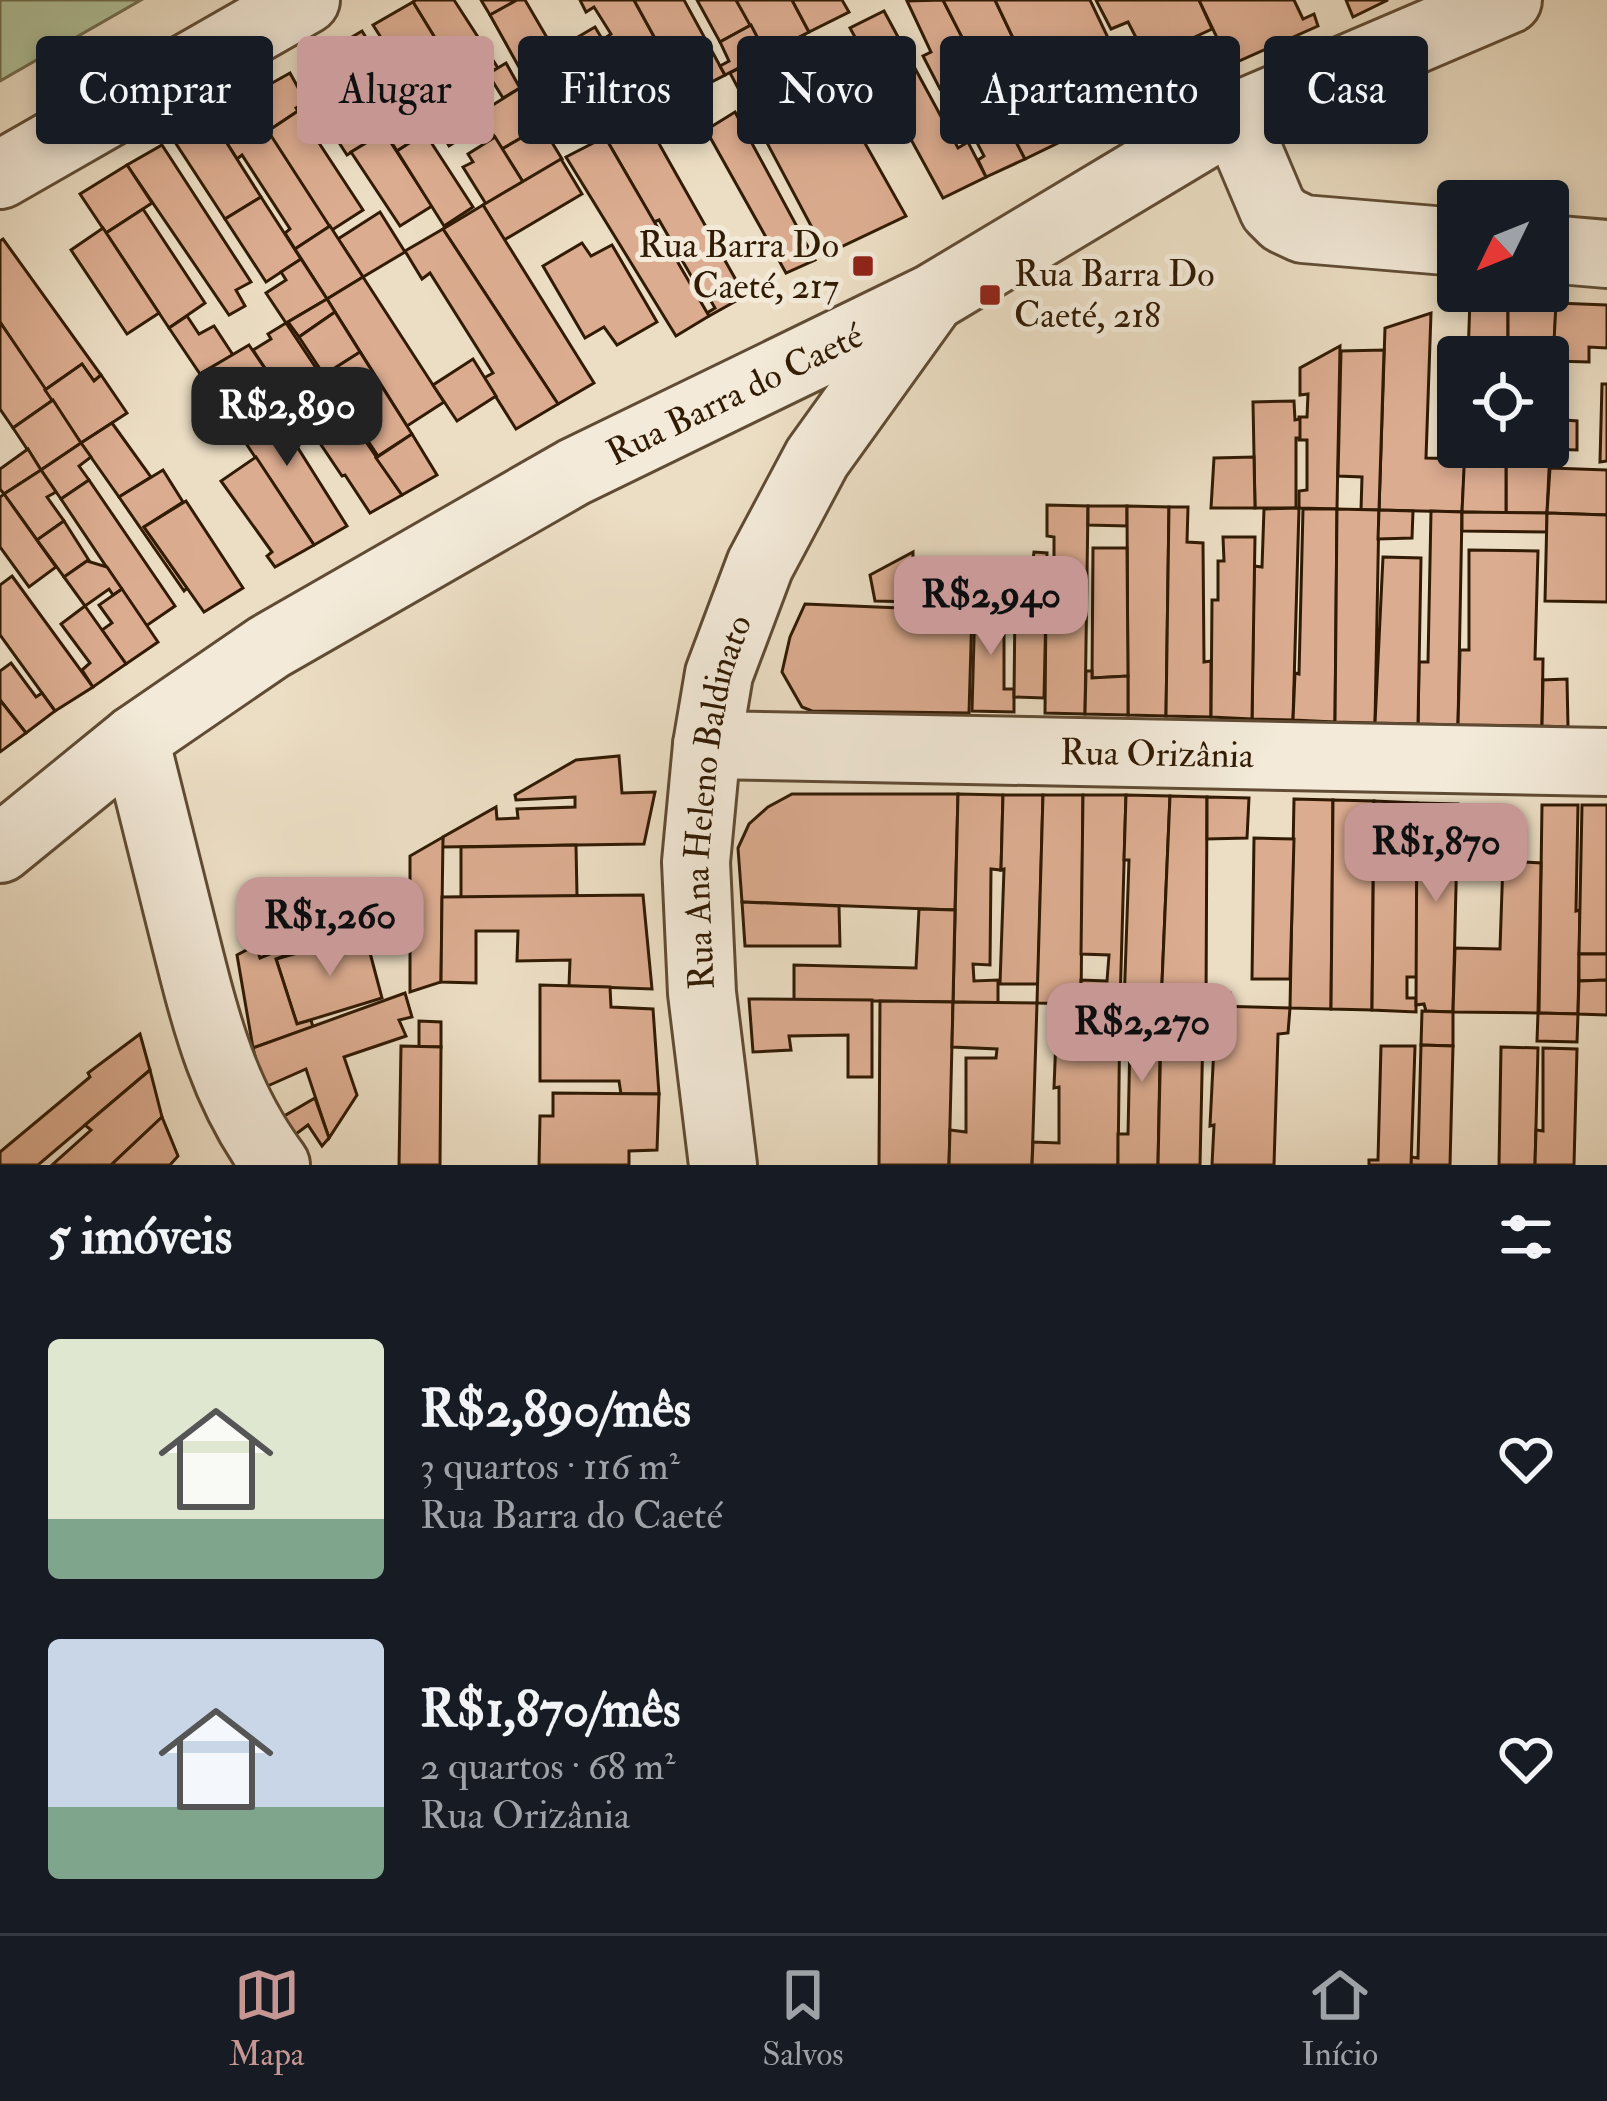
<!DOCTYPE html>
<html lang="pt">
<head>
<meta charset="utf-8">
<style>
  :root { --surface:#171b24; --page:#20242c; --text:#f1f3f6; --muted:#9ea1a6; --line:#363941; --accent:#c59692 }
  body { margin:0; font-family:"IM FELL Double Pica",serif; background:var(--page); color:var(--text); height:100vh; display:flex; flex-direction:column; font-size:45px; white-space:nowrap }
  * { box-sizing:border-box; margin:0 }
  p { font-size:39px; color:var(--muted) }
  .icon { flex:none; width:66px; height:66px; fill:none; stroke:currentColor; stroke-width:2; stroke-linecap:round; stroke-linejoin:round }
  .map { position:relative; height:1165px; overflow:hidden }
  .sheet { display:flex; flex-direction:column; background:var(--surface); flex:1 }
  .sheet>* { flex:none }
  .hud { position:absolute; left:36px; top:36px; width:1536px; height:108px; display:flex; gap:24px }
  .needle { width:78px; rotate:227deg }
  .buttons { position:absolute; left:1437px; top:180px; display:grid; gap:24px }
  .buttons a { display:grid; place-items:center; width:132px; height:132px; border-radius:12px; background:var(--surface); box-shadow:0 6px 18px #0003; font-size:60px }
  .price { position:absolute; translate:-50% -102px; padding:0 27px; border-radius:24px; background:var(--accent); color:#111; font-size:39px; line-height:78px; filter:drop-shadow(0 3px 6px #0008) }
  .price::after { content:''; position:absolute; left:50%; top:72px; width:36px; height:27px; margin-left:-18px; background:inherit; clip-path:polygon(0 0,100% 0,50% 100%) }
  .price.active { background:#222; color:#fff }
  ul { padding:0; list-style:none }
  li { display:flex; align-items:center; gap:36px; height:300px; padding:0 48px }
  li span { display:grid; place-items:center; flex:none; width:336px; height:240px; border-radius:12px; color:#555 }
  li>.icon { margin-inline-start:auto }
  span .icon { width:144px; height:144px; fill:#fffc; stroke-width:1 }
  li b { font-size:51px }
  h2 { display:flex; justify-content:space-between; align-items:center; height:144px; padding:0 48px; font-size:51px }
  .chip { padding:0 42px; border-radius:12px; background:var(--surface); box-shadow:0 6px 18px #0003; font-size:42px; line-height:108px }
  .chip.active { background:var(--accent); color:#111 }
  .tab-bar { display:flex; justify-content:space-around; align-items:center; height:168px; border-top:3px solid var(--line); background:var(--surface); font-size:33px; color:var(--muted) }
  .tab-bar a { display:grid; justify-items:center; gap:6px }
  .tab-bar .active { color:var(--accent) }
  .map>svg:first-child { display:block }
  .green { fill:#b1c29a; stroke:#716e4f; stroke-width:3 }
  .building { fill:#dcac90; stroke:#311b04; stroke-width:3 }
  .lines { fill:none; stroke-linecap:round; stroke-linejoin:round }
  .minor-casing { stroke:#604c34; stroke-width:72 }
  .minor { stroke:#f3ead9; stroke-width:66 }
  .poi-dot { fill:#8f2418; stroke:#f3ead9; stroke-width:4.5 }
  .labels { text-anchor:middle; dominant-baseline:central; stroke-width:10; stroke-linejoin:round; paint-order:stroke }
  .poi-label { font-size:36px; fill:#311b04; stroke:#f3ead9; text-anchor:end }
  .street-label { font-size:36px; fill:#311b04; stroke:#f3ead9 }
</style>
</head>
<body>
<div class="map">
<svg width="1607" height="1165" viewBox="0 0 1607 1165">
  <rect width="100%" height="100%" fill="#ecdec4"/>
  <filter id="stains"><feTurbulence type="fractalNoise" baseFrequency=".00167" numOctaves="4"/><feColorMatrix values="0 0 0 0 .2 0 0 0 0 .09 0 0 0 0 .02 0 0 0 .5 -.17"/></filter>
  <radialGradient id="worn" r=".72"><stop offset=".6" stop-color="#630" stop-opacity="0"/><stop offset="1" stop-color="#630" stop-opacity=".3"/></radialGradient>
  <polygon class="green" points="0,0 141,0 0,81"/>
  <g class="building">
    <polygon points="416,0 454,0 498,68 465,87 413,2"/>
    <polygon points="481,0 517,0 490,15"/>
    <polygon points="517,0 525,0 584,101 549,121 490,15"/>
    <polygon points="580,0 634,0 657,42 615,62 602,40 611,34 594,7 586,12"/>
    <polygon points="634,0 684,0 725,75 686,95"/>
    <polygon points="697,0 736,0 751,25 720,42"/>
    <polygon points="736,0 792,0 809,32 766,54"/>
    <polygon points="792,0 842,0 849,12 809,32"/>
    <polygon points="943,0 1025,159 986,177 978,160 984,156 947,85 940,89 923,56 931,52 907,1"/>
    <polygon points="943,0 995,0 1062,141 1025,159 1014,138 1024,134 1000,90 991,94"/>
    <polygon points="995,0 1090,0 1122,67 1045,105"/>
    <polygon points="1096,0 1199,0 1212,29 1147,59 1128,22 1111,29"/>
    <polygon points="1199,0 1294,0 1303,19 1314,14 1318,26 1230,65"/>
    <polygon points="1346,0 1388,0 1353,17"/>
    <polygon points="413,2 470,95 433,119 373,25"/>
    <polygon points="884,11 958,148 968,142 986,177 943,198 850,28"/>
    <polygon points="751,25 766,54 725,75 720,66 729,61 720,42"/>
    <polygon points="595,27 623,74 582,98 554,51"/>
    <polygon points="362,31 381,62 352,81 332,49"/>
    <polygon points="804,35 906,216 826,254 730,73"/>
    <polygon points="381,62 400,92 371,110 352,81"/>
    <polygon points="506,63 520,88 503,98 488,74"/>
    <polygon points="290,73 306,102 296,108 298,111 268,131 247,97"/>
    <polygon points="352,80 384,132 347,155 314,104"/>
    <polygon points="520,88 542,126 502,149 480,113"/>
    <polygon points="400,92 425,133 397,151 371,110"/>
    <polygon points="470,95 486,122 449,146 433,119"/>
    <polygon points="247,97 330,226 295,249 285,233 290,229 242,155 237,159 211,118"/>
    <polygon points="298,111 363,210 332,230 268,131"/>
    <polygon points="735,112 815,260 786,273 706,130"/>
    <polygon points="644,117 745,296 709,316 707,313 715,308 705,291 701,293 659,220 654,222 605,137"/>
    <polygon points="211,118 261,197 225,219 173,139"/>
    <polygon points="542,126 562,159 523,182 502,149"/>
    <polygon points="384,132 432,206 400,226 351,152"/>
    <polygon points="425,133 473,207 444,226 397,151"/>
    <polygon points="495,137 523,182 486,204 463,167 473,162 468,154"/>
    <polygon points="605,137 709,316 676,336 566,157"/>
    <polygon points="162,145 251,282 236,290 245,306 229,315 127,165"/>
    <polygon points="561,159 582,194 504,240 483,205"/>
    <polygon points="127,165 152,203 106,233 80,194"/>
    <polygon points="261,197 301,259 266,282 225,219"/>
    <polygon points="483,205 594,383 558,404 443,229"/>
    <polygon points="143,209 205,303 169,328 106,233"/>
    <polygon points="380,212 405,252 363,277 338,239"/>
    <polygon points="330,226 363,277 327,299 295,249"/>
    <polygon points="103,228 159,313 127,334 71,250"/>
    <polygon points="443,229 558,404 516,429 484,378 493,373 430,273 422,279 405,251"/>
    <polygon points="3,239 101,375 94,381 82,364 45,390 0,322 0,241"/>
    <polygon points="582,243 591,256 612,245 657,322 617,345 604,327 585,338 543,266"/>
    <polygon points="301,259 327,299 286,323 266,293 286,280 281,272"/>
    <polygon points="363,277 444,402 407,426 327,299"/>
    <polygon points="327,299 335,312 299,337 288,322"/>
    <polygon points="1470,299 1508,301 1508,344 1504,344 1503,357 1468,357"/>
    <polygon points="1508,301 1556,303 1551,437 1548,437 1548,357 1508,357"/>
    <polygon points="1556,303 1607,305 1607,348 1589,347 1589,362 1553,361"/>
    <polygon points="335,312 360,352 324,375 299,337"/>
    <polygon points="1431,313 1426,458 1465,459 1462,512 1379,510 1385,328"/>
    <polygon points="187,316 199,334 214,326 233,355 200,374 169,328"/>
    <polygon points="0,322 53,400 13,428 0,409"/>
    <polygon points="286,323 318,371 282,394 253,350 271,339 268,334"/>
    <polygon points="249,345 268,373 255,380 264,394 227,415 200,374"/>
    <polygon points="1340,346 1337,509 1299,508 1299,491 1307,490 1307,440 1299,440 1299,417 1307,417 1308,394 1300,395 1300,368"/>
    <polygon points="1384,350 1379,510 1361,510 1362,477 1338,476 1341,351"/>
    <polygon points="360,352 412,434 378,456 324,375"/>
    <polygon points="473,359 496,396 457,421 433,385"/>
    <polygon points="82,364 94,381 101,375 127,413 81,443 45,390"/>
    <polygon points="318,371 402,495 370,513 345,475 342,476 305,421 300,422 282,394"/>
    <polygon points="1602,384 1607,384 1607,461 1600,462"/>
    <polygon points="264,394 347,526 314,545 227,415"/>
    <polygon points="53,400 81,443 41,470 13,428"/>
    <polygon points="1294,401 1295,420 1300,419 1300,438 1296,438 1296,508 1255,508 1253,402"/>
    <polygon points="1552,419 1577,421 1577,450 1550,449"/>
    <polygon points="112,423 151,477 119,497 81,443"/>
    <polygon points="412,434 437,475 402,495 376,458"/>
    <polygon points="81,443 91,457 79,466 89,480 61,499 41,470"/>
    <polygon points="1548,444 1550,449 1547,513 1506,513 1506,447 1548,447"/>
    <polygon points="1465,447 1506,447 1506,513 1462,512"/>
    <polygon points="28,449 41,470 4,494 0,489 0,469"/>
    <polygon points="256,457 314,545 275,567 267,556 272,552 221,481"/>
    <polygon points="1254,457 1255,508 1211,508 1214,458"/>
    <polygon points="1550,468 1607,470 1607,515 1547,513"/>
    <polygon points="41,470 56,492 47,497 64,521 37,540 4,494"/>
    <polygon points="163,470 183,502 144,527 187,588 184,591 119,497"/>
    <polygon points="89,480 175,606 146,626 61,499"/>
    <polygon points="4,494 56,567 29,587 0,547 0,497"/>
    <polygon points="186,501 243,588 204,612 144,527"/>
    <polygon points="1047,505 1088,506 1085,714 1045,713 1046,602 1054,602 1054,537 1047,536"/>
    <polygon points="1088,506 1127,506 1127,526 1088,525"/>
    <polygon points="1127,506 1169,507 1166,716 1128,715"/>
    <polygon points="1169,507 1188,507 1187,542 1203,543 1204,662 1211,661 1211,717 1166,716"/>
    <polygon points="1299,508 1293,720 1252,719 1254,566 1262,567 1264,509"/>
    <polygon points="1303,509 1337,509 1335,722 1293,720 1295,673 1299,674"/>
    <polygon points="1337,509 1379,510 1375,723 1335,722"/>
    <polygon points="1379,510 1413,511 1412,538 1378,539"/>
    <polygon points="1431,511 1462,512 1458,725 1418,724 1419,662 1428,662"/>
    <polygon points="1462,512 1547,513 1547,532 1462,531"/>
    <polygon points="1547,513 1607,515 1607,602 1545,601"/>
    <polygon points="64,521 90,562 87,561 64,577 37,540"/>
    <polygon points="1223,537 1255,537 1252,719 1211,717 1212,600 1218,600 1218,561 1224,561"/>
    <polygon points="1093,548 1127,548 1128,676 1092,678"/>
    <polygon points="1469,550 1538,551 1535,659 1543,659 1542,726 1458,725 1460,650 1469,650"/>
    <polygon points="913,552 913,568 953,568 953,560 988,561 989,568 1032,567 1034,552 1047,553 1046,605 875,601 870,575"/>
    <polygon points="1383,557 1421,558 1418,724 1375,723"/>
    <polygon points="87,561 107,567 122,589 113,595 109,589 85,606 64,577"/>
    <polygon points="12,576 93,687 55,711 0,635 0,585"/>
    <polygon points="122,589 158,642 126,664 102,630 112,623 99,605"/>
    <polygon points="975,603 1015,604 1014,625 1004,625 1004,689 1014,689 1014,712 972,711"/>
    <polygon points="805,604 972,611 969,713 812,711 802,707 782,672 790,637"/>
    <polygon points="1015,604 1046,605 1044,698 1014,697"/>
    <polygon points="85,606 126,664 93,687 82,670 90,663 61,624"/>
    <polygon points="11,663 36,697 42,693 55,711 26,733 0,700 0,671"/>
    <polygon points="1086,671 1092,671 1092,678 1128,676 1128,715 1085,714"/>
    <polygon points="1567,679 1568,727 1542,726 1543,680"/>
    <polygon points="0,700 26,733 0,752"/>
    <polygon points="619,756 622,793 655,792 644,844 442,847 443,837 496,807 497,819 518,818 517,809 575,807 575,797 516,800 515,795 576,760"/>
    <polygon points="792,794 958,794 955,910 742,902 738,848 749,824 768,807"/>
    <polygon points="958,794 1003,795 1001,870 991,869 990,965 973,964 974,981 998,980 998,1003 953,1002"/>
    <polygon points="1003,795 1043,795 1038,984 1000,984 1004,869 1001,870"/>
    <polygon points="1043,795 1083,795 1081,1004 1037,1003"/>
    <polygon points="1083,795 1126,795 1120,1005 1081,1004 1081,980 1107,981 1109,955 1081,954"/>
    <polygon points="1126,795 1170,796 1161,1006 1124,1005 1129,860 1124,860"/>
    <polygon points="1170,796 1207,797 1206,1006 1161,1006"/>
    <polygon points="1207,797 1249,798 1247,838 1207,839"/>
    <polygon points="1294,799 1333,800 1331,1009 1290,1008"/>
    <polygon points="1333,800 1374,801 1372,1010 1331,1009"/>
    <polygon points="1374,801 1417,803 1417,977 1407,977 1407,998 1416,998 1416,1012 1372,1010"/>
    <polygon points="1417,803 1458,804 1453,1012 1426,1011 1424,1004 1416,1005"/>
    <polygon points="1542,805 1578,805 1576,911 1580,910 1578,1014 1539,1013"/>
    <polygon points="1582,805 1607,805 1607,954 1579,954"/>
    <polygon points="443,837 441,982 410,992 410,856"/>
    <polygon points="1254,838 1294,839 1290,979 1252,979"/>
    <polygon points="576,845 577,896 461,898 461,847"/>
    <polygon points="1503,861 1541,863 1538,1013 1453,1012 1455,948 1500,949"/>
    <polygon points="371,883 383,928 353,935 343,902"/>
    <polygon points="643,895 652,989 569,986 570,960 517,961 518,931 476,931 476,983 441,982 442,897"/>
    <polygon points="742,902 839,906 840,946 745,946"/>
    <polygon points="919,909 955,910 953,1002 794,1000 794,965 916,968"/>
    <polygon points="365,934 382,998 297,1024 276,959"/>
    <polygon points="256,945 260,958 282,949 284,956 276,959 297,1024 311,1020 313,1027 253,1048 237,955"/>
    <polygon points="1579,954 1607,954 1607,980 1579,981"/>
    <polygon points="1607,980 1607,1015 1578,1014 1579,981"/>
    <polygon points="540,985 610,987 611,1007 653,1009 659,1094 621,1094 619,1081 540,1081"/>
    <polygon points="405,993 412,1017 399,1020 406,1036 344,1057 357,1095 329,1138 306,1069 263,1088 253,1048"/>
    <polygon points="1206,993 1230,993 1230,1007 1206,1006"/>
    <polygon points="749,999 872,1000 872,1077 848,1077 848,1035 789,1036 791,1050 753,1052"/>
    <polygon points="880,1001 953,1002 949,1165 879,1165"/>
    <polygon points="953,1002 1037,1003 1032,1165 949,1165 950,1130 966,1132 966,1058 996,1058 997,1049 952,1047"/>
    <polygon points="1084,1004 1120,1005 1118,1165 1032,1165 1033,1142 1059,1143 1059,1087 1054,1088 1056,1038 1083,1038"/>
    <polygon points="1120,1005 1161,1006 1158,1165 1118,1165 1118,1134 1128,1134 1130,1039 1119,1039"/>
    <polygon points="1216,1006 1290,1008 1288,1033 1278,1034 1274,1165 1212,1165 1214,1125 1210,1126"/>
    <polygon points="1422,1011 1453,1012 1453,1046 1421,1045"/>
    <polygon points="1538,1013 1578,1014 1577,1042 1537,1041"/>
    <polygon points="419,1021 441,1022 441,1047 419,1047"/>
    <polygon points="1161,1030 1203,1030 1200,1165 1158,1165"/>
    <polygon points="140,1034 150,1070 38,1165 0,1165 0,1152 90,1077 88,1073"/>
    <polygon points="1421,1045 1453,1046 1450,1165 1411,1165 1411,1157 1418,1158"/>
    <polygon points="401,1046 441,1047 440,1165 399,1165"/>
    <polygon points="1381,1046 1415,1046 1411,1165 1369,1165 1369,1160 1378,1160"/>
    <polygon points="1501,1047 1538,1048 1535,1165 1499,1165"/>
    <polygon points="1543,1048 1577,1049 1574,1165 1535,1165 1536,1130 1543,1131"/>
    <polygon points="150,1070 162,1117 111,1165 52,1165 91,1130 85,1125"/>
    <polygon points="553,1093 659,1094 657,1150 629,1151 629,1165 539,1165 540,1116 553,1116"/>
    <polygon points="315,1098 329,1138 322,1146 308,1125 292,1137 279,1119"/>
    <polygon points="162,1117 178,1156 170,1165 111,1165"/>
  </g>
  <g class="lines">
    <defs>
      <g id="minor">
        <polyline points="1234,117 1273,209 1284,220 1303,229 1458,242"/>
        <polyline points="0,175 306,0"/>
        <polyline points="1548,249 1607,254"/>
        <path d="M 135,739 C 151,802 166,865 182,927 C 204,1014 221,1092 276,1165"/>
        <path id="s1" d="M 707,745 L 1607,762"/>
        <path id="s2" d="M 0,849 L 135,739 L 269,647 L 574,472 L 932,298 L 1234,117 L 1508,0"/>
        <path id="s3" d="M 723,1165 L 702,993 L 696,862 L 707,745 L 719,674 L 760,565 L 817,458 L 927,305"/>
      </g>
    </defs>
    <use href="#minor" class="minor-casing"/>
    <use href="#minor" class="minor"/>
  </g>
  <g class="poi-dot">
    <rect x="851" y="254" width="24" height="24" rx="6"/>
    <rect x="978" y="283" width="24" height="24" rx="6"/>
  </g>
  <g class="labels">
    <g class="poi-label">
      <text x="839" y="245">Rua Barra Do<tspan x="839" dy="41">Caeté, 217</tspan></text>
      <text x="1014" y="274" text-anchor="start">Rua Barra Do<tspan x="1014" dy="41">Caeté, 218</tspan></text>
    </g>
    <g class="street-label">
      <text stroke="none"><textPath href="#s2" startOffset="867">Rua Barra do Caeté</textPath></text>
      <text stroke="none"><textPath href="#s1" startOffset="450">Rua Orizânia</textPath></text>
      <text stroke="none"><textPath href="#s3" startOffset="366">Rua Ana Heleno Baldinato</textPath></text>
    </g>
  </g>
  <rect width="100%" height="100%" filter="url(#stains)"/>
  <rect width="100%" height="100%" fill="url(#worn)"/>
</svg>
<div class="buttons">
<a><svg class="needle" viewBox="-14 -14 28 28"><path d="M0-13l5 13h-10z" fill="#e53935"/><path d="M0 13l5-13h-10z" fill="#9ea1a6"/></svg></a>
<a><svg class="icon" aria-label="locate" viewBox="0 0 24 24"><circle cx="12" cy="12" r="6"/><path d="M12 2v4M12 18v4M2 12h4M18 12h4"/></svg></a>
</div>
<b class="price active" style="left:287px;top:469px">R$2,890</b>
<b class="price" style="left:991px;top:658px">R$2,940</b>
<b class="price" style="left:1436px;top:905px">R$1,870</b>
<b class="price" style="left:330px;top:979px">R$1,260</b>
<b class="price" style="left:1142px;top:1085px">R$2,270</b>
<div class="hud">
<a class="chip">Comprar</a>
<a class="chip active">Alugar</a>
<a class="chip">Filtros</a>
<a class="chip">Novo</a>
<a class="chip">Apartamento</a>
<a class="chip">Casa</a>
</div>
</div>
<section class="sheet">
<h2>5 imóveis<svg class="icon" aria-label="filters" viewBox="0 0 24 24"><path d="M4 7h16M4 17h16"/><circle cx="9" cy="7" r="2"/><circle cx="15" cy="17" r="2"/></svg></h2>
<ul>
<li><span style="background:linear-gradient(#dfe7d0 75%,#7fa58c 0)"><svg class="icon" aria-label="home" viewBox="0 0 24 24"><path d="M3 11l9-7 9 7M6 9v11h12V9"/></svg></span><div><b>R$2,890/mês</b><p>3 quartos · 116 m²</p><p>Rua Barra do Caeté</p></div><svg class="icon" aria-label="heart" viewBox="0 0 24 24"><path d="M12 20l-8-8c-3-5 5-10 8-4 3-6 11-1 8 4z"/></svg></li>
<li><span style="background:linear-gradient(#c9d6e8 70%,#7fa58c 0)"><svg class="icon" aria-label="home" viewBox="0 0 24 24"><path d="M3 11l9-7 9 7M6 9v11h12V9"/></svg></span><div><b>R$1,870/mês</b><p>2 quartos · 68 m²</p><p>Rua Orizânia</p></div><svg class="icon" aria-label="heart" viewBox="0 0 24 24"><path d="M12 20l-8-8c-3-5 5-10 8-4 3-6 11-1 8 4z"/></svg></li>
</ul>
</section>
<nav class="tab-bar">
<a class="active"><svg class="icon" aria-label="map" viewBox="0 0 24 24"><path d="M3 6l6-2 6 2 6-2v14l-6 2-6-2-6 2zM9 4v14M15 6v14"/></svg>Mapa</a>
<a><svg class="icon" aria-label="saved" viewBox="0 0 24 24"><path d="M7 4h10v16l-5-4-5 4z"/></svg>Salvos</a>
<a><svg class="icon" aria-label="home" viewBox="0 0 24 24"><path d="M3 11l9-7 9 7M6 9v11h12V9"/></svg>Início</a>
</nav>
</body>
</html>
